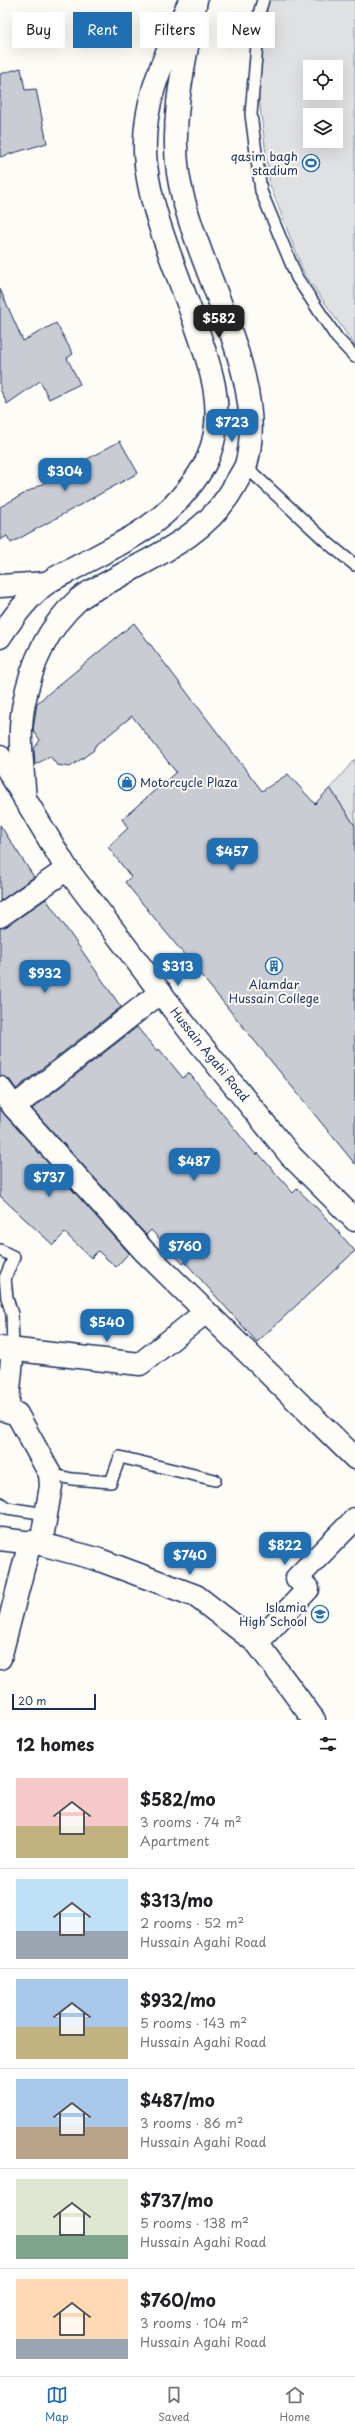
<!DOCTYPE html>
<html lang="en">
<head>
<meta charset="utf-8">
<style>
  :root { --surface:#fff; --page:#f6f6f6; --text:#202124; --muted:#757577; --line:#e0e0e0; --accent:#1f6fb2 }
  body { margin:0; font-family:"Playpen Sans",sans-serif; background:var(--page); color:var(--text); height:100vh; display:flex; flex-direction:column; font-size:15px; white-space:nowrap }
  * { box-sizing:border-box; margin:0 }
  p { font-size:13px; color:var(--muted) }
  .icon { flex:none; width:22px; height:22px; fill:none; stroke:currentColor; stroke-width:2; stroke-linecap:round; stroke-linejoin:round }
  .map { position:relative; height:1720px; overflow:hidden }
  .side { display:flex; flex-direction:column; background:var(--surface); flex:1 }
  .side>* { flex:none }
  .hud { position:absolute; left:12px; top:12px; width:331px; height:36px; display:flex; gap:8px }
  .controls { position:absolute; left:303px; top:60px; display:grid; gap:8px }
  .controls a { display:grid; place-items:center; width:40px; height:40px; border-radius:0px; background:var(--surface); box-shadow:0 4px 16px #0002; font-size:20px }
  .scale { position:absolute; left:12px; bottom:10px; width:84px; box-sizing:border-box; padding-left:4px; border:2px solid #1b2f5e; border-top:0; font-size:11px; line-height:14px; white-space:nowrap; color:#1b2f5e; -webkit-text-stroke:3px #fdfcf7; paint-order:stroke }
  .price { position:absolute; translate:-50% -34px; padding:0 9px; border-radius:8px; background:var(--accent); color:#fff; font-size:13px; line-height:26px; filter:drop-shadow(0 1px 2px #0008) }
  .price::after { content:''; position:absolute; left:50%; top:24px; width:12px; height:9px; margin-left:-6px; background:inherit; clip-path:polygon(0 0,100% 0,50% 100%) }
  .price.selected { background:#222; color:#fff }
  ul { padding:0; list-style:none }
  li { display:flex; align-items:center; gap:12px; height:100px; padding:0 16px }
  li+li { border-top:1px solid var(--line) }
  li span { display:grid; place-items:center; flex:none; width:112px; height:80px; border-radius:0px; color:#555 }
  li>.icon { margin-inline-start:auto }
  span .icon { width:48px; height:48px; fill:#fffc; stroke-width:1 }
  li b { font-size:17px }
  h2 { display:flex; justify-content:space-between; align-items:center; height:48px; padding:0 16px; font-size:17px }
  .tag { padding:0 14px; border-radius:0px; background:var(--surface); box-shadow:0 4px 16px #0002; font-size:14px; line-height:36px }
  .tag.selected { background:var(--accent); color:#fff }
  .tab-bar { display:flex; justify-content:space-around; align-items:center; height:56px; border-top:1px solid var(--line); background:var(--surface); font-size:11px; color:var(--muted) }
  .tab-bar a { display:grid; justify-items:center; gap:2px }
  .tab-bar .selected { color:var(--accent) }
  .map>svg:first-child { display:block }
  .green { fill:#e0e1e3; stroke:#7e88a0; fill-rule:evenodd }
  .building { fill:#c9ccd3; stroke:#1b2f5e }
  .lines { fill:none; stroke-linecap:round; stroke-linejoin:round }
  .lane-casing { stroke:#1b2f5e; stroke-width:14 }
  .street-casing { stroke:#1b2f5e; stroke-width:25 }
  .secondary-casing { stroke:#1b2f5e; stroke-width:25 }
  .lane { stroke:#fdfcf7; stroke-width:11 }
  .street { stroke:#fdfcf7; stroke-width:22 }
  .secondary { stroke:#fdfcf7; stroke-width:22 }
  .labels { text-anchor:middle; dominant-baseline:central; stroke-width:4; stroke-linejoin:round; paint-order:stroke }
  .poi-label { font-size:12px; fill:#1b2f5e; stroke:#fdfcf7; text-anchor:end }
  .street-label { font-size:12px; fill:#1b2f5e; stroke:#fdfcf7 }
</style>
</head>
<body>
<div class="map">
<svg width="355" height="1720" viewBox="0 0 355 1720">
  <rect width="100%" height="100%" fill="#fdfcf7"/>
  <filter id="ink" filterUnits="userSpaceOnUse"><feTurbulence type="fractalNoise" baseFrequency=".025" numOctaves="2"/><feDisplacementMap in="SourceGraphic" scale="8" xChannelSelector="R" yChannelSelector="G"/><feConvolveMatrix kernelMatrix="1 2 1 2 8 2 1 2 1" color-interpolation-filters="sRGB"/></filter>
  <g filter="url(#ink)">
    <g class="green">
      <path d="M 268,0 L 355,0 L 355,346 L 304,273 L 270,185 L 258,91 ZM 310,67 L 336,67 L 336,93 L 310,93 ZM 310,115 L 336,115 L 336,141 L 310,141 Z"/>
      <polygon points="355,759 355,826 330,788"/>
    </g>
    <g class="building">
      <polygon points="21,68 25,90 36,89 47,143 0,157 0,74"/>
      <polygon points="0,289 23,341 56,323 73,354 67,358 80,384 49,399 40,381 7,404 0,389"/>
      <polygon points="120,441 138,473 11,543 7,536 0,540 0,507"/>
      <polygon points="134,623 262,791 288,774 315,804 330,788 355,826 355,1164 125,882 131,877 108,847 128,828 122,819 176,772 132,716 94,747 94,750 70,767 57,765 50,756 35,765 34,749 40,740 33,730 37,703"/>
      <polygon points="0,825 34,877 0,901"/>
      <polygon points="46,899 121,1007 16,1089 10,1080 0,1076 0,928 7,926"/>
      <polygon points="137,1027 157,1051 159,1049 183,1078 189,1073 256,1155 258,1153 293,1193 297,1189 317,1208 355,1251 257,1342 185,1262 183,1264 151,1230 146,1235 32,1109"/>
      <polygon points="0,1109 129,1253 116,1267 98,1251 91,1258 65,1233 53,1245 0,1196"/>
    </g>
    <g class="lines">
      <defs>
        <g id="lane">
          <polyline points="263,0 260,10 251,114 261,191 297,278 337,338 355,357"/>
          <polyline points="245,466 329,544 355,565"/>
          <polyline points="0,1250 14,1257 5,1278 7,1298 12,1314 13,1349"/>
          <polyline points="50,1474 72,1479 111,1482 120,1457 215,1480"/>
          <polyline points="0,1503 7,1508 46,1514"/>
        </g>
        <g id="street">
          <polyline points="0,586 47,583"/>
          <path d="M 0,637 C 13,617 28,597 47,583 C 57,576 70,571 80,565 C 122,543 157,528 187,490 C 196,479 206,465 210,452 C 226,408 210,365 195,323 C 178,273 152,218 146,165 C 139,107 164,58 187,7"/>
          <path d="M 25,800 C 23,770 18,738 23,708 C 30,667 47,628 78,600 C 88,591 103,586 114,579 C 159,554 209,533 235,485 C 238,479 243,472 246,465 C 271,378 191,261 178,173 C 170,116 186,56 196,0"/>
          <polyline points="0,916 67,869"/>
          <polyline points="0,1088 14,1107 144,1251 355,1458"/>
          <polyline points="14,1107 161,992"/>
          <polyline points="0,1348 140,1364 206,1312"/>
          <polyline points="13,1349 7,1411 17,1414 50,1474 51,1486 41,1544"/>
          <polyline points="0,1539 41,1544 97,1559 196,1596 257,1643 314,1720"/>
          <polyline points="257,1643 308,1589 297,1578 355,1519"/>
          <polyline points="0,1658 30,1542"/>
        </g>
        <polyline id="secondary" points="0,757 67,869 189,1030 291,1156 355,1220"/>
      </defs>
      <use href="#lane" class="lane-casing"/>
      <use href="#street" class="street-casing"/>
      <use href="#secondary" class="secondary-casing"/>
      <use href="#lane" class="lane"/>
      <use href="#street" class="street"/>
      <use href="#secondary" class="secondary"/>
    </g>
  </g>
  <defs>
    <symbol id="stadium-ring" viewBox="-11 -11 22 22"><circle r="9.5" fill="#fdfcf7" stroke="#1f6fb2" stroke-width="1.5"/><path d="M0-5a6.5 5 0 1 0 0 10a6.5 5 0 1 0 0-10ZM-3.5-1.8h7v3.6h-7Z" fill="#1f6fb2"/></symbol>
    <symbol id="shop-ring" viewBox="-11 -11 22 22"><circle r="9.5" fill="#fdfcf7" stroke="#1f6fb2" stroke-width="1.5"/><path d="M-5-2.5h2.3a2.7 3.5 0 0 1 5.4 0H5L5.5 6h-11ZM-1.5-2.5h3a1.5 2.3 0 0 0-3 0Z" fill="#1f6fb2"/></symbol>
    <symbol id="building-ring" viewBox="-11 -11 22 22"><circle r="9.5" fill="#fdfcf7" stroke="#1f6fb2" stroke-width="1.5"/><path d="M-4-6H4V6H1V3H-1V6H-4ZM-2.5-4.3h1.7v1.8h-1.7ZM.8-4.3h1.7v1.8H.8ZM-2.5-1h1.7V.8h-1.7ZM.8-1h1.7V.8H.8Z" fill="#1f6fb2"/></symbol>
    <symbol id="school-ring" viewBox="-11 -11 22 22"><circle r="9.5" fill="#fdfcf7" stroke="#1f6fb2" stroke-width="1.5"/><path d="M0-5L7-2L0 1L-7-2ZM-4 1L0 2.5L4 1V4Q0 6-4 4Z" fill="#1f6fb2"/></symbol>
  </defs>
  <g fill-rule="evenodd">
    <use href="#stadium-ring" x="301" y="153" width="20" height="20"/>
    <use href="#shop-ring" x="117" y="772" width="20" height="20"/>
    <use href="#building-ring" x="264" y="956" width="20" height="20"/>
    <use href="#school-ring" x="310" y="1604" width="20" height="20"/>
  </g>
  <g class="labels">
    <g class="poi-label">
      <text x="298" y="156">qasim bagh<tspan x="298" dy="14">stadium</tspan></text>
      <text x="140" y="782" text-anchor="start">Motorcycle Plaza</text>
      <text x="274" y="984" text-anchor="middle">Alamdar<tspan x="274" dy="14">Hussain College</tspan></text>
      <text x="307" y="1607">Islamia<tspan x="307" dy="14">High School</tspan></text>
    </g>
    <g class="street-label">
      <text transform="translate(210 1054) rotate(51)">Hussain Agahi Road</text>
    </g>
  </g>
</svg>
<div class="controls">
<a><svg class="icon" aria-label="locate" viewBox="0 0 24 24"><circle cx="12" cy="12" r="6"/><path d="M12 2v4M12 18v4M2 12h4M18 12h4"/></svg></a>
<a><svg class="icon" aria-label="layers" viewBox="0 0 24 24"><path d="M12 4l9 5-9 5-9-5zM3 14l9 5 9-5"/></svg></a>
</div>
<div class="scale">20 m</div>
<b class="price selected" style="left:219px;top:339px">$582</b>
<b class="price" style="left:232px;top:443px">$723</b>
<b class="price" style="left:65px;top:492px">$304</b>
<b class="price" style="left:232px;top:872px">$457</b>
<b class="price" style="left:178px;top:987px">$313</b>
<b class="price" style="left:45px;top:994px">$932</b>
<b class="price" style="left:194px;top:1182px">$487</b>
<b class="price" style="left:49px;top:1198px">$737</b>
<b class="price" style="left:185px;top:1267px">$760</b>
<b class="price" style="left:107px;top:1343px">$540</b>
<b class="price" style="left:285px;top:1566px">$822</b>
<b class="price" style="left:190px;top:1576px">$740</b>
<div class="hud">
<a class="tag">Buy</a>
<a class="tag selected">Rent</a>
<a class="tag">Filters</a>
<a class="tag">New</a>
</div>
</div>
<section class="side">
<h2>12 homes<svg class="icon" aria-label="filters" viewBox="0 0 24 24"><path d="M4 7h16M4 17h16"/><circle cx="9" cy="7" r="2"/><circle cx="15" cy="17" r="2"/></svg></h2>
<ul>
<li><span style="background:linear-gradient(#f6c9c9 60%,#c2b280 0)"><svg class="icon" aria-label="home" viewBox="0 0 24 24"><path d="M3 11l9-7 9 7M6 9v11h12V9"/></svg></span><div><b>$582/mo</b><p>3 rooms · 74 m²</p><p>Apartment</p></div></li>
<li><span style="background:linear-gradient(#bfe0f5 65%,#9aa5b1 0)"><svg class="icon" aria-label="home" viewBox="0 0 24 24"><path d="M3 11l9-7 9 7M6 9v11h12V9"/></svg></span><div><b>$313/mo</b><p>2 rooms · 52 m²</p><p>Hussain Agahi Road</p></div></li>
<li><span style="background:linear-gradient(#a9c7e8 60%,#c2b280 0)"><svg class="icon" aria-label="home" viewBox="0 0 24 24"><path d="M3 11l9-7 9 7M6 9v11h12V9"/></svg></span><div><b>$932/mo</b><p>5 rooms · 143 m²</p><p>Hussain Agahi Road</p></div></li>
<li><span style="background:linear-gradient(#a9c7e8 60%,#b9a48a 0)"><svg class="icon" aria-label="home" viewBox="0 0 24 24"><path d="M3 11l9-7 9 7M6 9v11h12V9"/></svg></span><div><b>$487/mo</b><p>3 rooms · 86 m²</p><p>Hussain Agahi Road</p></div></li>
<li><span style="background:linear-gradient(#dfe7d0 70%,#7fa58c 0)"><svg class="icon" aria-label="home" viewBox="0 0 24 24"><path d="M3 11l9-7 9 7M6 9v11h12V9"/></svg></span><div><b>$737/mo</b><p>5 rooms · 138 m²</p><p>Hussain Agahi Road</p></div></li>
<li><span style="background:linear-gradient(#ffd9b3 75%,#9aa5b1 0)"><svg class="icon" aria-label="home" viewBox="0 0 24 24"><path d="M3 11l9-7 9 7M6 9v11h12V9"/></svg></span><div><b>$760/mo</b><p>3 rooms · 104 m²</p><p>Hussain Agahi Road</p></div></li>
</ul>
</section>
<nav class="tab-bar">
<a class="selected"><svg class="icon" aria-label="map" viewBox="0 0 24 24"><path d="M3 6l6-2 6 2 6-2v14l-6 2-6-2-6 2zM9 4v14M15 6v14"/></svg>Map</a>
<a><svg class="icon" aria-label="saved" viewBox="0 0 24 24"><path d="M7 4h10v16l-5-4-5 4z"/></svg>Saved</a>
<a><svg class="icon" aria-label="home" viewBox="0 0 24 24"><path d="M3 11l9-7 9 7M6 9v11h12V9"/></svg>Home</a>
</nav>
</body>
</html>
